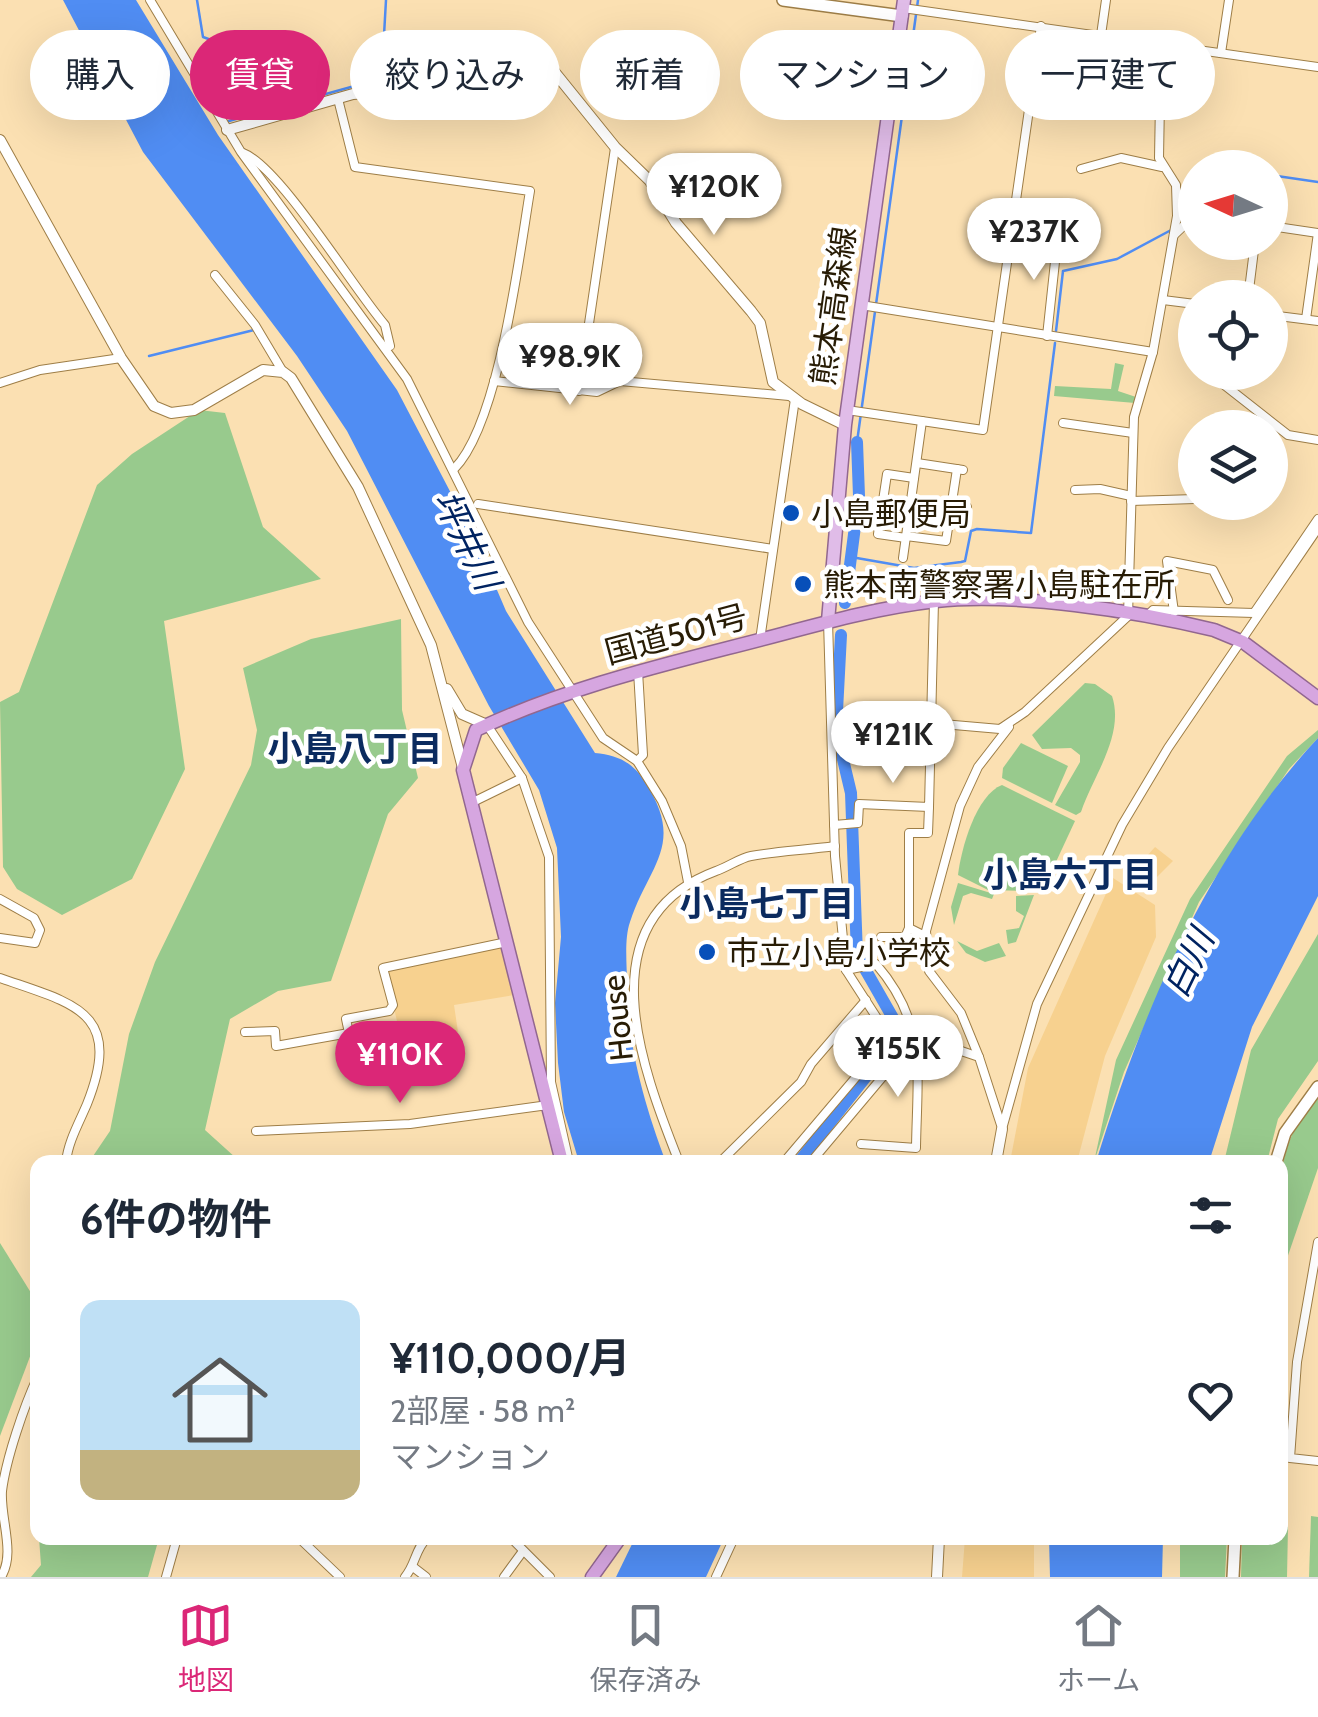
<!DOCTYPE html>
<html lang="ja">
<head>
<meta charset="utf-8">
<style>
  :root { --surface:#fff; --page:#f2f2f3; --text:#1f2937; --muted:#747a83; --line:#e0e1e3; --accent:#db2777 }
  body { margin:0; font-family:Cabin,"Noto Sans JP",sans-serif; background:var(--page); color:var(--text); height:100vh; display:flex; flex-direction:column; font-size:38px; white-space:nowrap }
  * { box-sizing:border-box; margin:0 }
  p { font-size:32px; color:var(--muted) }
  .icon { flex:none; width:55px; height:55px; fill:none; stroke:currentColor; stroke-width:2; stroke-linecap:round; stroke-linejoin:round }
  .map { position:relative; flex:1; overflow:hidden }
  .sheet { position:absolute; left:30px; top:1155px; width:1258px; height:390px; display:flex; flex-direction:column; background:var(--surface); border-radius:20px; box-shadow:0 10px 40px #0002 }
  .sheet>* { flex:none }
  .banner { position:absolute; left:30px; top:30px; width:1260px; height:90px; display:flex; gap:20px }
  .needle { width:65px; rotate:274deg }
  .fabs { position:absolute; left:1178px; top:150px; display:grid; gap:20px }
  .fabs a { display:grid; place-items:center; width:110px; height:110px; border-radius:50%; background:var(--surface); box-shadow:0 10px 40px #0002; font-size:50px }
  .price { position:absolute; translate:-50% -85px; padding:0 22px; border-radius:35px; background:#fff; color:#222; font-size:32px; line-height:65px; filter:drop-shadow(0 2px 5px #0008) }
  .price::after { content:''; position:absolute; left:50%; top:60px; width:30px; height:22px; margin-left:-15px; background:inherit; clip-path:polygon(0 0,100% 0,50% 100%) }
  .price.active { background:var(--accent); color:#fff }
  ul { padding:0; list-style:none }
  li { display:flex; align-items:center; gap:30px; height:250px; padding:0 50px }
  li span { display:grid; place-items:center; flex:none; width:280px; height:200px; border-radius:20px; color:#555 }
  li>.icon { margin-inline-start:auto }
  span .icon { width:120px; height:120px; fill:#fffc; stroke-width:1 }
  li b { font-size:42px }
  h2 { display:flex; justify-content:space-between; align-items:center; height:120px; padding:0 50px; font-size:42px }
  .tag { padding:0 35px; border-radius:45px; background:var(--surface); box-shadow:0 10px 40px #0002; font-size:35px; line-height:90px }
  .tag.active { background:var(--accent); color:#fff }
  .menu { display:flex; justify-content:space-around; align-items:center; height:140px; border-top:2px solid var(--line); background:var(--surface); font-size:28px; color:var(--muted) }
  .menu a { display:grid; justify-items:center; gap:5px }
  .menu .active { color:var(--accent) }
  .map>svg:first-child { display:block }
  .built { fill:#f7d18f }
  .green { fill:#98ca8d }
  .water { fill:#508df3 }
  .lines { fill:none; stroke-linecap:round; stroke-linejoin:round }
  .stream { stroke:#508df3; stroke-width:2.5 }
  .river { stroke:#508df3; stroke-width:12 }
  .minor-casing { stroke:#9e7e47; stroke-width:10 }
  .tertiary-casing { stroke:#9e7e47; stroke-width:12 }
  .secondary-casing { stroke:#9e7e47; stroke-width:14 }
  .primary-casing { stroke:#92678f; stroke-width:15 }
  .trunk-casing { stroke:#92678f; stroke-width:15 }
  .minor { stroke:#fff; stroke-width:8 }
  .tertiary { stroke:#fff; stroke-width:10 }
  .secondary { stroke:#fff; stroke-width:11 }
  .primary { stroke:#e0bce8; stroke-width:12 }
  .trunk { stroke:#d6a6e0; stroke-width:12 }
  .poi-dot { fill:#074fb9; stroke:#fff; stroke-width:4 }
  .labels { text-anchor:middle; dominant-baseline:central; stroke-width:9; stroke-linejoin:round; paint-order:stroke }
  .street-label { font-size:32px; fill:#281c05; stroke:#fff }
  .poi-label { font-size:32px; fill:#281c05; stroke:#fff; text-anchor:start }
  .water-label { font-size:35px; font-style:italic; fill:#002361; stroke:#fff }
  .neighbourhood-label { font-size:35px; font-weight:bold; fill:#0b2b5f; stroke:#fff }
</style>
</head>
<body>
<div class="map">
<svg width="1318" height="1577" viewBox="0 0 1318 1577">
  <rect width="100%" height="100%" fill="#fbe0b2"/>
  <g class="built">
    <polygon points="1155,847 1173,861 1156,878 1139,865"/>
    <polygon points="1113,878 1155,905 1156,937 1105,1056 1077,1162 1010,1162 1028,1068"/>
    <polygon points="503,946 514,995 454,1005 458,1032 402,1043 385,969"/>
    <polygon points="965,1538 1034,1538 1034,1577 962,1577"/>
  </g>
  <g class="green">
    <polygon points="1115,363 1124,365 1118,391 1136,397 1135,403 1054,396 1055,386 1111,389"/>
    <polygon points="199,410 225,413 263,527 321,579 164,621 185,769 132,879 62,915 17,889 3,867 0,702 19,692 97,485 132,454"/>
    <polygon points="401,619 402,710 418,778 388,814 331,981 278,991 230,1019 205,1130 236,1158 255,1162 89,1162 110,1131 129,1034 155,962 251,765 257,730 243,668 311,639"/>
    <path d="M 1085,683 L 1095,684 L 1112,696 C 1125,735 1093,776 1081,812 L 1076,815 L 1055,805 L 1080,762 L 1080,755 L 1071,748 L 1042,749 L 1032,735 Z"/>
    <polygon points="1318,730 1318,738 1289,769 1199,902 1124,1072 1094,1162 1116,1060 1190,899 1287,756"/>
    <polygon points="1021,743 1068,766 1052,803 1002,778 1003,768"/>
    <path d="M 1002,785 L 1075,821 L 1055,864 L 1033,891 L 988,890 L 958,875 C 961,849 976,795 1002,785 Z"/>
    <polygon points="958,883 994,894 992,899 971,893 963,896 954,925 951,907"/>
    <polygon points="1034,895 1016,942 1008,944 1006,930 1019,928 1024,916 1016,911 1016,896"/>
    <polygon points="1318,934 1318,1061 1278,1119 1267,1162 1224,1162 1251,1050"/>
    <polygon points="957,941 977,951 999,943 1006,956 985,962 966,953"/>
    <path d="M 1318,1097 L 1318,1168 L 1281,1276 C 1276,1218 1271,1141 1318,1097 Z"/>
    <polygon points="0,1243 38,1304 37,1338 0,1436"/>
    <polygon points="1311,1516 1318,1517 1318,1577 1309,1577"/>
    <polygon points="1280,1527 1288,1527 1287,1577 1241,1577 1242,1538 1280,1538"/>
    <polygon points="39,1538 159,1538 148,1577 31,1577 41,1565"/>
    <polygon points="1180,1538 1227,1538 1225,1577 1180,1577"/>
  </g>
  <g class="water">
    <path d="M 63,0 L 136,0 L 218,135 L 397,390 L 476,541 L 506,611 L 595,753 C 617,755 633,762 645,782 C 686,845 649,864 630,922 C 624,939 627,965 627,984 C 627,1044 645,1107 666,1162 L 579,1162 L 564,1112 L 558,1063 L 555,1003 L 561,937 L 557,848 L 539,790 L 489,706 L 347,431 L 297,356 L 143,152 Z"/>
    <path d="M 1318,738 L 1318,896 L 1252,1027 L 1209,1162 L 1096,1162 C 1143,1010 1208,856 1318,738 Z"/>
    <polygon points="635,1538 724,1538 706,1577 616,1577"/>
    <polygon points="1049,1538 1163,1538 1162,1577 1050,1577"/>
  </g>
  <g class="lines">
    <g class="stream">
      <polyline points="197,0 203,37 214,41 227,64 223,84 230,102"/>
      <polyline points="229,121 376,80 383,53 386,0"/>
      <polyline points="1270,175 1318,182"/>
      <polyline points="1179,223 1195,206"/>
      <polyline points="1056,331 1063,271 1117,259 1173,229"/>
      <polyline points="149,356 254,330"/>
      <polyline points="857,442 918,0"/>
      <polyline points="851,557 914,568 961,562 965,561 971,531 977,529 1031,533 1055,343"/>
    </g>
    <g class="river">
      <polyline points="845,603 859,496 857,442"/>
      <polyline points="799,1162 901,1032 857,955 851,793 836,730 841,635"/>
    </g>
    <defs>
      <g id="minor">
        <polyline points="150,0 241,152 407,379 528,622 603,738 637,761 662,801 681,846 688,882"/>
        <polyline points="903,8 1318,67"/>
        <polyline points="1101,35 1106,0"/>
        <polyline points="1221,53 1229,0"/>
        <path d="M 338,99 L 355,167 L 530,191 C 519,257 499,424 454,469"/>
        <path d="M 243,153 C 280,167 353,288 385,325 L 390,346"/>
        <polyline points="1081,169 1121,158 1162,167"/>
        <polyline points="1270,226 1318,233"/>
        <polyline points="1174,235 1195,215"/>
        <polyline points="215,275 255,325 283,372"/>
        <polyline points="1248,298 1255,242"/>
        <polyline points="1163,300 1195,304"/>
        <polyline points="861,305 1153,352"/>
        <polyline points="1270,315 1318,321"/>
        <polyline points="1306,319 1318,233"/>
        <polyline points="1047,336 1058,234"/>
        <polyline points="1220,372 1218,380 1288,435 1318,440"/>
        <polyline points="494,381 597,392 620,381 789,396"/>
        <polyline points="0,383 40,370 121,358"/>
        <polyline points="579,391 615,148"/>
        <polyline points="847,410 983,430 1041,26"/>
        <polyline points="1063,423 1133,433"/>
        <polyline points="917,463 963,470"/>
        <polyline points="1075,490 1100,489 1131,496"/>
        <polyline points="1131,501 1195,499"/>
        <polyline points="478,504 773,549"/>
        <polyline points="952,504 967,507"/>
        <polyline points="906,536 946,541 957,469"/>
        <polyline points="906,538 878,534 887,474 914,478"/>
        <polyline points="903,558 922,421"/>
        <polyline points="1174,612 1167,561 1213,570 1228,600"/>
        <polyline points="1148,615 1153,610 1254,613 1318,519"/>
        <polyline points="760,640 795,399"/>
        <polyline points="931,723 1000,729 1025,712 1128,616 1134,417 1153,352 1177,216 1176,185 1159,158 1161,44"/>
        <polyline points="487,725 522,778 549,857 551,1082 569,1162"/>
        <polyline points="637,761 643,755 638,671"/>
        <polyline points="471,803 522,778"/>
        <polyline points="834,825 858,823 859,804 929,807 934,601"/>
        <polyline points="0,899 34,918 40,930 35,943 0,938"/>
        <polyline points="925,936 909,928 909,833 928,833 929,807"/>
        <polyline points="881,937 905,937 909,928"/>
        <path d="M 846,970 L 876,964 C 928,1024 917,1074 916,1148 L 861,1144"/>
        <path d="M 0,978 C 74,1004 124,1011 87,1104 C 79,1123 68,1142 66,1162"/>
        <polyline points="245,1032 275,1031 276,1046 349,1033 346,1019 389,1011 393,1005 383,968 507,942"/>
        <polyline points="917,1036 979,1057 1002,1128"/>
        <polyline points="979,1057 961,1013 929,971 926,931 960,806 978,767 1009,727"/>
        <polyline points="1002,1129 1037,1004 1122,825 1168,748 1318,528"/>
        <polyline points="256,1131 410,1124 548,1105"/>
        <path d="M 679,1162 C 641,1066 585,920 716,871 C 728,867 740,858 751,856 C 778,851 807,850 835,846"/>
        <polyline points="720,1162 801,1082 811,1064 866,1000"/>
        <polyline points="784,1162 884,1044 884,1029 846,970 835,856 828,621"/>
        <polyline points="811,1162 917,1036"/>
        <polyline points="1318,1242 1297,1362 1290,1458 1318,1461"/>
        <polyline points="299,1538 340,1577"/>
        <polyline points="511,1538 550,1577"/>
        <polyline points="413,1567 426,1577"/>
        <path d="M 1,1577 C 16,1553 0,1519 2,1491 C 6,1459 24,1406 38,1376"/>
        <polyline points="166,1577 177,1538"/>
        <path d="M 405,1577 C 416,1564 415,1549 427,1538"/>
        <polyline points="504,1577 523,1551"/>
        <polyline points="716,1577 734,1538"/>
      </g>
      <g id="tertiary">
        <polyline points="227,130 353,94 450,87 548,64 615,147 650,181 676,223 751,311 760,323 773,382 802,404 845,425"/>
        <polyline points="0,140 121,358 154,406 171,413 194,410 263,370 283,372 291,378 358,487 431,645 463,768"/>
        <polyline points="447,689 462,714 487,725"/>
        <polyline points="996,1162 1002,1129"/>
        <polyline points="937,1577 939,1538"/>
      </g>
      <g id="secondary">
        <polyline points="783,0 902,16"/>
        <polyline points="1276,1162 1285,1133 1318,1087"/>
        <polyline points="1233,1577 1235,1538"/>
      </g>
      <polyline id="primary" points="828,621 845,425 904,0"/>
      <g id="trunk">
        <path d="M 562,1162 L 463,770 L 476,730 C 557,692 642,670 728,648 C 797,631 865,609 936,601 C 1014,592 1136,611 1214,630 L 1243,642 L 1318,698"/>
        <polyline points="592,1577 620,1538"/>
      </g>
    </defs>
    <use href="#minor" class="minor-casing"/>
    <use href="#tertiary" class="tertiary-casing"/>
    <use href="#secondary" class="secondary-casing"/>
    <use href="#primary" class="primary-casing"/>
    <use href="#trunk" class="trunk-casing"/>
    <use href="#minor" class="minor"/>
    <use href="#tertiary" class="tertiary"/>
    <use href="#secondary" class="secondary"/>
    <use href="#primary" class="primary"/>
    <use href="#trunk" class="trunk"/>
  </g>
  <g class="poi-dot">
    <circle cx="791" cy="513" r="10"/>
    <circle cx="803" cy="584" r="10"/>
    <circle cx="707" cy="952" r="10"/>
  </g>
  <g class="labels">
    <g class="street-label">
      <text transform="translate(833 306) rotate(-82)">熊本高森線</text>
      <text transform="translate(676 634) rotate(-15)">国道501号</text>
      <text transform="translate(617 1018) rotate(-96)">House</text>
    </g>
    <g class="poi-label">
      <text x="811" y="513">小島郵便局</text>
      <text x="823" y="584">熊本南警察署小島駐在所</text>
      <text x="727" y="952">市立小島小学校</text>
    </g>
    <g class="water-label">
      <text transform="translate(467 540) rotate(64)">坪井川</text>
      <text transform="translate(1188 963) rotate(-64)">白川</text>
    </g>
    <g class="neighbourhood-label">
      <text x="355" y="748">小島八丁目</text>
      <text x="1070" y="874">小島六丁目</text>
      <text x="767" y="903">小島七丁目</text>
    </g>
  </g>
</svg>
<div class="fabs">
<a><svg class="needle" viewBox="-14 -14 28 28"><path d="M0-13l5 13h-10z" fill="#e53935"/><path d="M0 13l5-13h-10z" fill="#747a83"/></svg></a>
<a><svg class="icon" aria-label="locate" viewBox="0 0 24 24"><circle cx="12" cy="12" r="6"/><path d="M12 2v4M12 18v4M2 12h4M18 12h4"/></svg></a>
<a><svg class="icon" aria-label="layers" viewBox="0 0 24 24"><path d="M12 4l9 5-9 5-9-5zM3 14l9 5 9-5"/></svg></a>
</div>
<b class="price" style="left:714px;top:238px">¥120K</b>
<b class="price" style="left:1034px;top:283px">¥237K</b>
<b class="price" style="left:570px;top:408px">¥98.9K</b>
<b class="price" style="left:893px;top:786px">¥121K</b>
<b class="price" style="left:898px;top:1100px">¥155K</b>
<b class="price active" style="left:400px;top:1106px">¥110K</b>
<div class="banner">
<a class="tag">購入</a>
<a class="tag active">賃貸</a>
<a class="tag">絞り込み</a>
<a class="tag">新着</a>
<a class="tag">マンション</a>
<a class="tag">一戸建て</a>
</div>
<section class="sheet">
<h2>6件の物件<svg class="icon" aria-label="filters" viewBox="0 0 24 24"><path d="M4 7h16M4 17h16"/><circle cx="9" cy="7" r="2"/><circle cx="15" cy="17" r="2"/></svg></h2>
<ul>
<li><span style="background:linear-gradient(#bfe0f5 75%,#c2b280 0)"><svg class="icon" aria-label="home" viewBox="0 0 24 24"><path d="M3 11l9-7 9 7M6 9v11h12V9"/></svg></span><div><b>¥110,000/月</b><p>2部屋 · 58 m²</p><p>マンション</p></div><svg class="icon" aria-label="heart" viewBox="0 0 24 24"><path d="M12 20l-8-8c-3-5 5-10 8-4 3-6 11-1 8 4z"/></svg></li>
</ul>
</section>
</div>
<nav class="menu">
<a class="active"><svg class="icon" aria-label="map" viewBox="0 0 24 24"><path d="M3 6l6-2 6 2 6-2v14l-6 2-6-2-6 2zM9 4v14M15 6v14"/></svg>地図</a>
<a><svg class="icon" aria-label="saved" viewBox="0 0 24 24"><path d="M7 4h10v16l-5-4-5 4z"/></svg>保存済み</a>
<a><svg class="icon" aria-label="home" viewBox="0 0 24 24"><path d="M3 11l9-7 9 7M6 9v11h12V9"/></svg>ホーム</a>
</nav>
</body>
</html>
